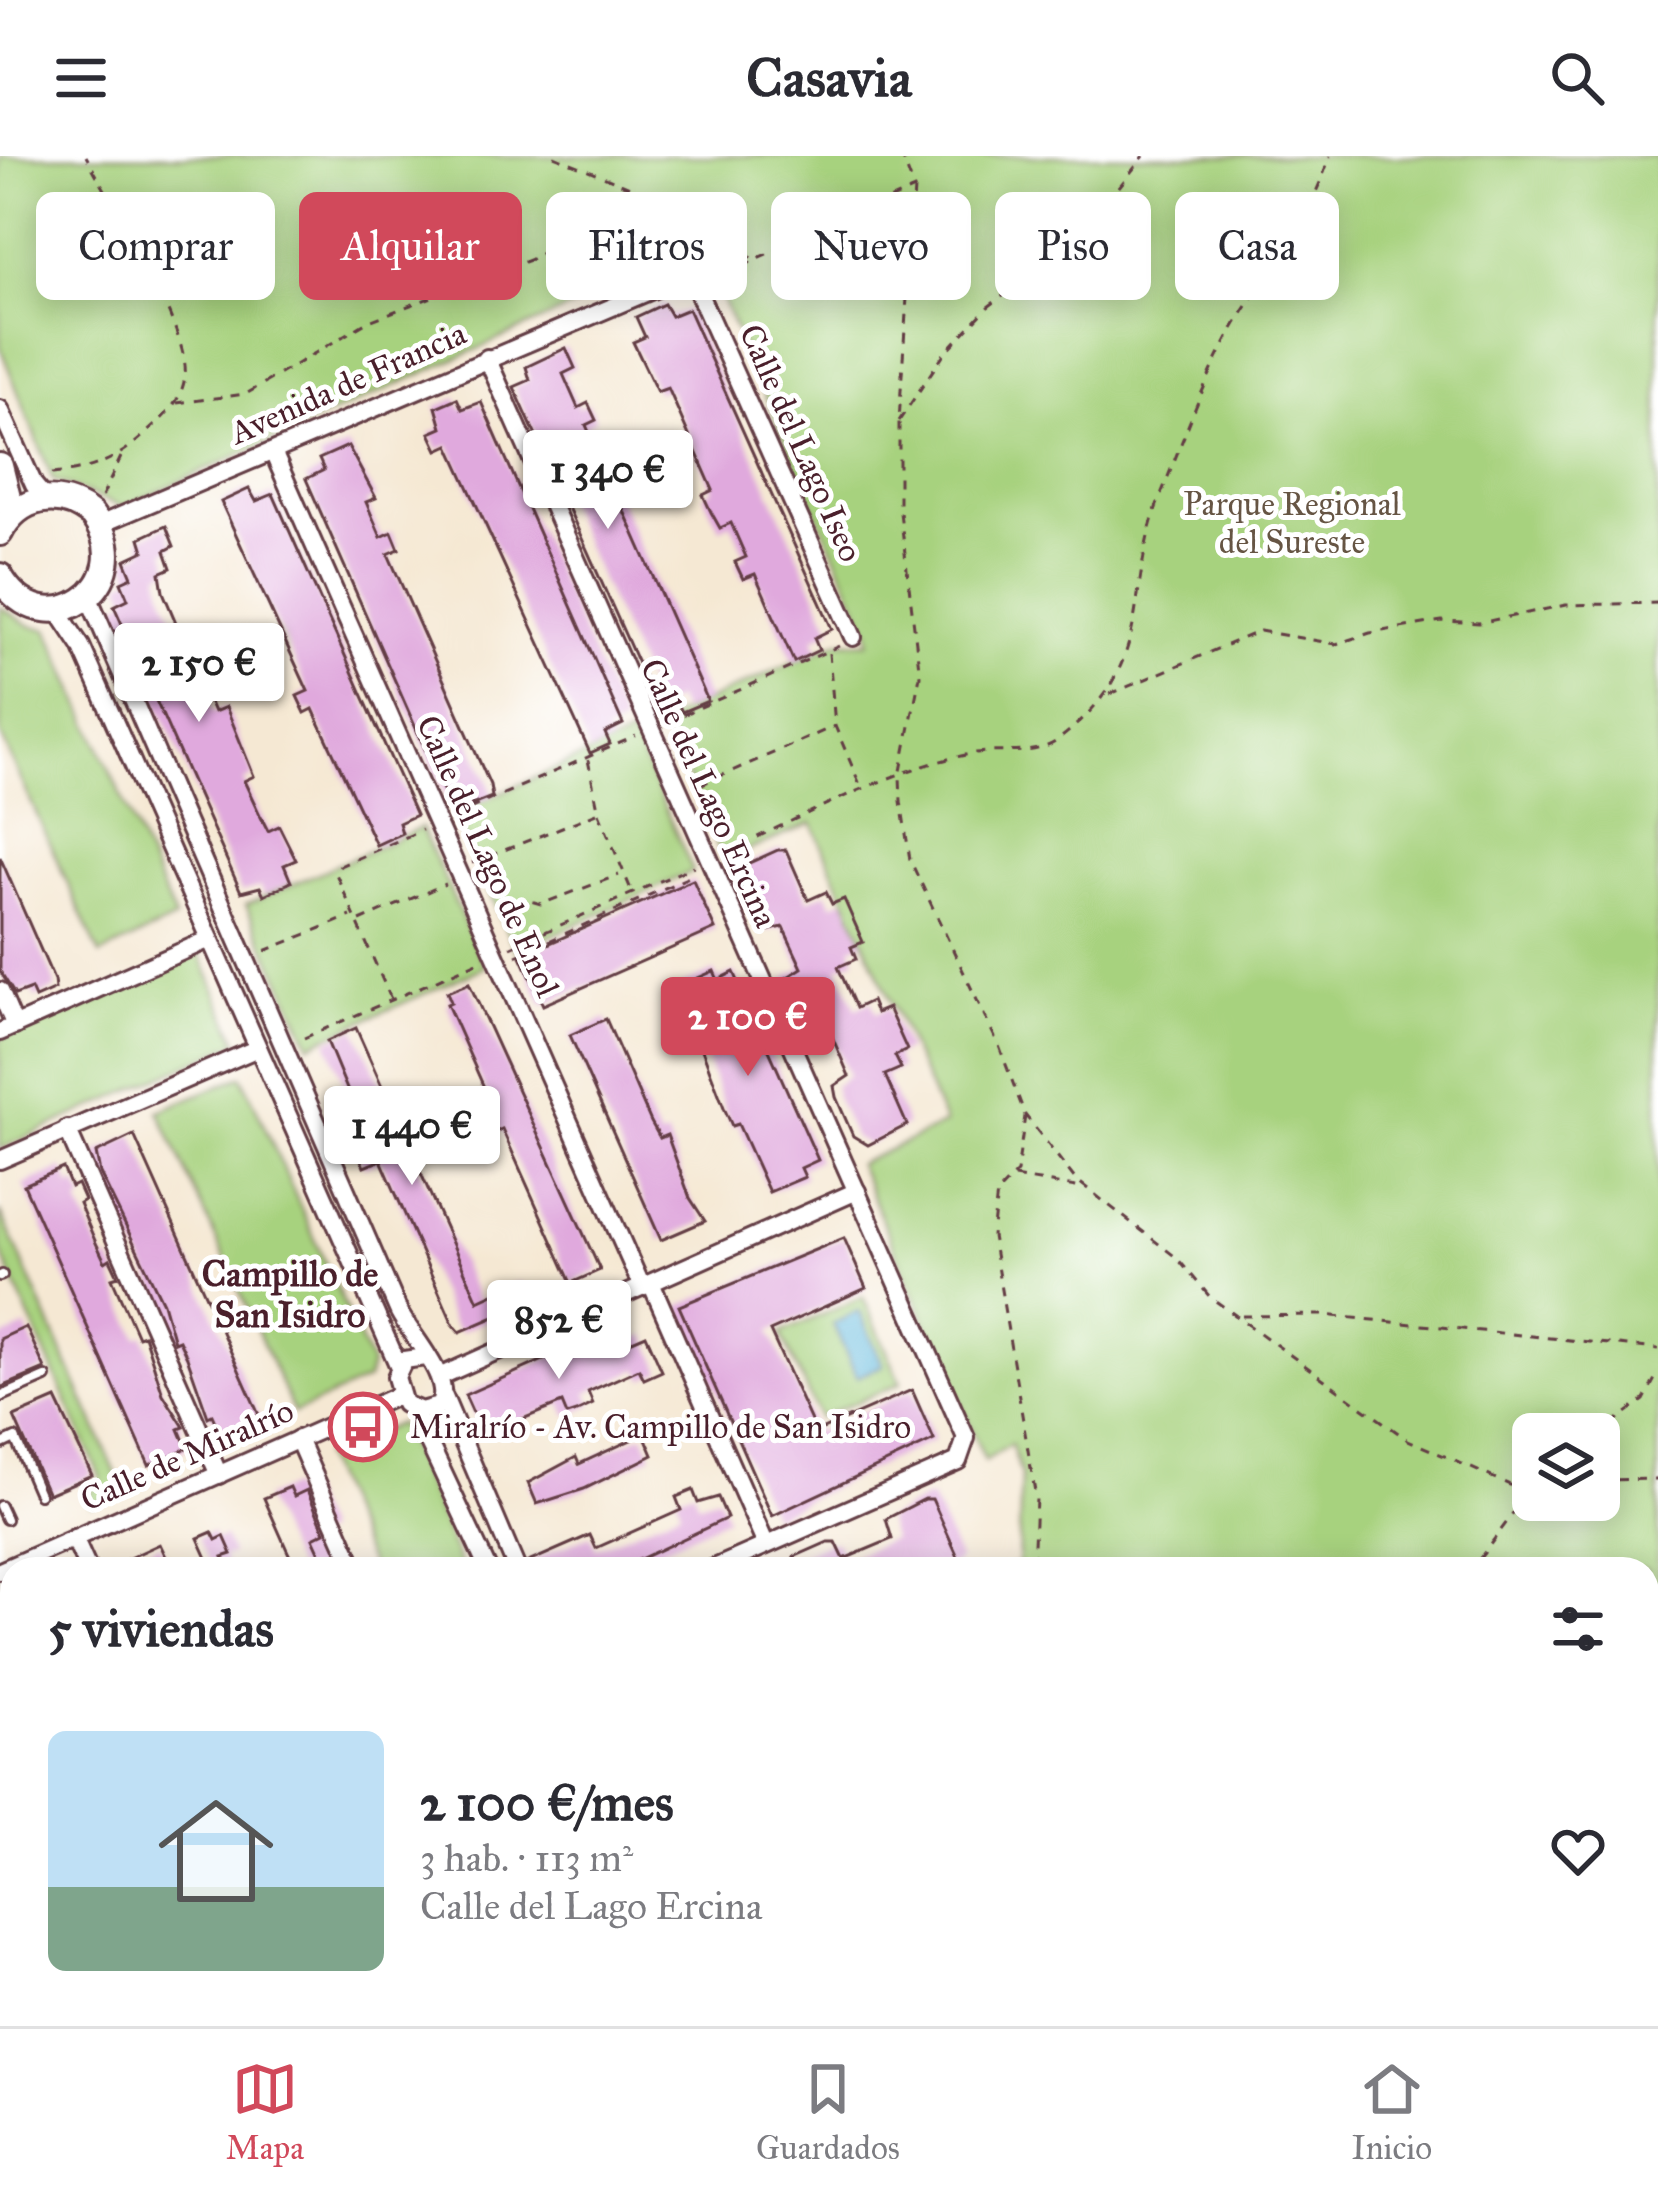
<!DOCTYPE html>
<html lang="es">
<head>
<meta charset="utf-8">
<style>
  :root { --surface:#fff; --page:#f2f2f3; --text:#2b2b33; --muted:#7c7c81; --line:#e1e1e2; --accent:#d1495b }
  body { margin:0; font-family:"IM FELL Great Primer",serif; background:var(--page); color:var(--text); height:100vh; display:flex; flex-direction:column; font-size:45px; white-space:nowrap }
  * { box-sizing:border-box; margin:0 }
  p { font-size:39px; color:var(--muted) }
  .icon { flex:none; width:66px; height:66px; fill:none; stroke:currentColor; stroke-width:2; stroke-linecap:round; stroke-linejoin:round }
  .map { position:relative; flex:1; overflow:hidden }
  .sheet { position:absolute; left:0px; top:1401px; width:1659px; height:471px; display:flex; flex-direction:column; background:var(--surface); border-radius:36px 36px 0 0; box-shadow:0 6px 30px #0003 }
  .sheet>* { flex:none }
  .top-card { position:absolute; left:36px; top:36px; width:1587px; height:108px; display:flex; gap:24px }
  .controls { position:absolute; left:1512px; top:1257px; display:grid; gap:24px }
  .controls a { display:grid; place-items:center; width:108px; height:108px; border-radius:18px; background:var(--surface); box-shadow:0 6px 30px #0003; font-size:60px }
  .price { position:absolute; translate:-50% -102px; padding:0 27px; border-radius:12px; background:#fff; color:#222; font-size:39px; line-height:78px; filter:drop-shadow(0 3px 6px #0008) }
  .price::after { content:''; position:absolute; left:50%; top:72px; width:36px; height:27px; margin-left:-18px; background:inherit; clip-path:polygon(0 0,100% 0,50% 100%) }
  .price.active { background:var(--accent); color:#fff }
  ul { padding:0; list-style:none }
  li { display:flex; align-items:center; gap:36px; height:300px; padding:0 48px }
  li span { display:grid; place-items:center; flex:none; width:336px; height:240px; border-radius:18px; color:#555 }
  li>.icon { margin-inline-start:auto }
  span .icon { width:144px; height:144px; fill:#fffc; stroke-width:1 }
  li b { font-size:51px }
  h2 { display:flex; justify-content:space-between; align-items:center; height:144px; padding:0 48px; font-size:51px }
  .chip { padding:0 42px; border-radius:18px; background:var(--surface); box-shadow:0 6px 30px #0003; font-size:42px; line-height:108px }
  .chip.active { background:var(--accent); color:#fff }
  header { display:flex; justify-content:space-between; align-items:center; height:156px; padding:0 48px; background:var(--surface); font-size:54px; font-weight:800 }
  .dock { display:flex; justify-content:space-around; align-items:center; height:168px; border-top:3px solid var(--line); background:var(--surface); font-size:33px; color:var(--muted) }
  .dock a { display:grid; justify-items:center; gap:6px }
  .dock .active { color:var(--accent) }
  .map>svg:first-child { display:block }
  .green { fill:#a7d27e; stroke:#787854; stroke-width:3; fill-rule:evenodd }
  .water { fill:#5fb8dc; stroke:#546c84; stroke-width:3 }
  .building { fill:#e0a9dd }
  .lines { fill:none; stroke-linecap:round; stroke-linejoin:round }
  .lane-casing { stroke:#643d44; stroke-width:14 }
  .street-casing { stroke:#643d44; stroke-width:22 }
  .secondary-casing { stroke:#643d44; stroke-width:30 }
  .path { stroke:#643d44; stroke-width:3; stroke-dasharray:9 9; stroke-linecap:butt }
  .lane { stroke:#fff; stroke-width:8 }
  .street { stroke:#fff; stroke-width:16 }
  .secondary { stroke:#fff; stroke-width:24 }
  .labels { text-anchor:middle; dominant-baseline:central; stroke-width:10; stroke-linejoin:round; paint-order:stroke }
  .street-label { font-size:33px; fill:#4a1f2b; stroke:#fff }
  .park-label { font-size:33px; fill:#654; stroke:#fff }
  .poi-label { font-size:33px; fill:#4a1f2b; stroke:#fff; text-anchor:start }
  .neighbourhood-label { font-size:36px; font-weight:bold; fill:#4a1f2b; stroke:#fff }
</style>
</head>
<body>
<header><svg class="icon" aria-label="menu" viewBox="0 0 24 24"><path d="M4 6h16M4 12h16M4 18h16"/></svg>Casavia<svg class="icon" aria-label="search" viewBox="0 0 24 24"><circle cx="10" cy="10" r="6"/><path d="M15 15l6 6"/></svg></header>
<div class="map">
<svg width="1658" height="1870" viewBox="0 0 1658 1870">
  <rect width="100%" height="100%" fill="#fff"/>
  <filter id="ink" filterUnits="userSpaceOnUse"><feTurbulence type="fractalNoise" baseFrequency=".00833" numOctaves="2"/><feDisplacementMap in="SourceGraphic" scale="24" xChannelSelector="R" yChannelSelector="G"/><feConvolveMatrix kernelMatrix="1 2 1 2 8 2 1 2 1" color-interpolation-filters="sRGB"/></filter>
  <filter id="wash" filterUnits="userSpaceOnUse"><feTurbulence type="fractalNoise" baseFrequency=".004" numOctaves="4" result="noise"/><feDisplacementMap in="SourceGraphic" scale="48" xChannelSelector="R" yChannelSelector="G"/><feGaussianBlur stdDeviation="2.7" result="paint"/><feColorMatrix in="noise" values="0 0 0 0 0 0 0 0 0 0 0 0 0 0 0 0 0 1.4 0 .05"/><feComposite in="paint" operator="in"/></filter>
  <g filter="url(#wash)">
    <rect width="100%" height="100%" fill="#f5e8d3"/>
    <g class="green">
      <path d="M 0,0 L 1658,0 L 1658,1870 L 948,1870 L 947,1860 L 1647,1860 L 1647,1413 L 1018,1413 L 1021,1319 L 1011,1288 L 985,1305 L 858,1008 L 945,968 L 812,667 L 724,705 L 663,565 L 838,486 L 869,486 L 869,475 L 700,94 L 122,351 L 53,324 L 0,191 ZM 1533,1278 L 1599,1278 L 1599,1344 L 1533,1344 Z"/>
      <polygon points="0,451 31,470 48,473 175,763 100,799 0,577"/>
      <polygon points="632,579 693,715 516,796 454,657"/>
      <polygon points="421,672 485,811 310,888 246,749"/>
      <polygon points="199,796 238,886 0,993 0,883"/>
      <polygon points="242,920 371,1209 367,1224 294,1257 159,955"/>
      <polygon points="0,1055 123,1333 91,1349 87,1341 101,1323 0,1094"/>
      <polygon points="863,1141 901,1227 819,1262 781,1177"/>
      <polygon points="399,1267 462,1413 372,1413 322,1300"/>
    </g>
    <polygon class="water" points="859,1155 883,1209 857,1221 833,1168"/>
    <g id="blocks">
      <g class="building">
        <polygon points="664,148 671,160 688,153 832,473 814,482 819,494 794,506 755,418 743,423 735,406 746,401 731,367 720,372 711,356 703,339 713,334 668,232 657,236 633,186 645,181 636,161"/>
        <polygon points="566,192 575,212 563,218 578,252 588,247 596,264 586,269 708,545 682,556 676,544 658,552 514,231 530,224 526,211"/>
        <polygon points="457,242 462,253 481,246 623,568 605,577 610,588 590,597 449,289 438,294 430,277 442,272 436,251"/>
        <polygon points="348,290 376,342 366,346 381,381 392,376 399,393 388,398 490,629 492,641 472,649 467,638 448,645 306,323 324,314 319,303"/>
        <polygon points="249,333 256,345 273,338 416,659 399,667 402,677 376,689 313,553 305,557 297,540 308,535 221,346"/>
        <polygon points="166,370 174,390 165,395 171,412 160,417 163,436 214,556 226,551 233,568 254,620 244,625 260,659 268,675 279,670 296,704 284,709 291,726 264,739 260,731 241,736 114,450 128,443 121,426 132,421 125,404 144,395 140,382"/>
        <polygon points="778,694 786,694 808,744 826,736 832,748 844,743 863,786 851,791 856,803 838,811 856,852 871,845 876,857 888,852 907,894 895,900 901,912 885,919 907,969 868,989 853,980 836,941 834,930 849,920 831,878 813,882 788,834 786,822 802,812 783,771 766,775 741,727 739,715 745,709"/>
        <polygon points="0,701 54,824 55,833 35,842 31,833 15,839 0,815"/>
        <polygon points="693,724 715,773 543,849 521,800"/>
        <polygon points="714,815 718,824 734,816 818,1004 801,1012 805,1021 769,1036 738,968 732,970 725,954 682,841 687,840 682,829"/>
        <polygon points="469,827 600,1114 571,1127 502,973 493,977 484,958 494,954 447,848 451,846 447,836"/>
        <polygon points="606,863 651,966 660,982 667,979 690,1042 705,1065 661,1084 570,879"/>
        <polygon points="356,872 478,1145 520,1126 529,1146 460,1176 453,1168 381,1004 364,1011 348,973 361,967 327,885"/>
        <polygon points="134,979 259,1259 220,1277 212,1259 208,1261 187,1201 179,1184 174,1186 163,1147 100,1017 96,997"/>
        <polygon points="63,1012 71,1031 77,1028 84,1044 79,1047 96,1087 105,1106 110,1103 118,1120 112,1122 138,1181 144,1179 163,1238 184,1271 179,1273 187,1292 149,1309 24,1029"/>
        <polygon points="844,1082 866,1132 770,1175 816,1276 912,1234 934,1284 772,1360 679,1150"/>
        <polygon points="26,1171 45,1213 0,1232 0,1183"/>
        <polygon points="646,1179 662,1215 644,1223 639,1213 588,1236 593,1248 576,1256 567,1259 562,1247 483,1279 465,1239 595,1181 602,1198"/>
        <polygon points="56,1243 92,1319 48,1338 14,1261"/>
        <polygon points="644,1278 653,1299 584,1333 537,1348 528,1327 576,1301 579,1308"/>
        <polygon points="290,1331 294,1340 307,1334 325,1376 313,1382 327,1413 296,1413 287,1394 264,1342"/>
        <polygon points="693,1334 698,1347 718,1341 727,1362 619,1413 530,1413 528,1406 590,1379 596,1392 681,1354 676,1341"/>
        <polygon points="925,1343 932,1343 959,1403 954,1409 799,1413 794,1401 828,1386 836,1386 844,1403 892,1383 886,1363"/>
        <polygon points="212,1376 216,1384 224,1380 232,1398 223,1401 228,1413 212,1413 198,1382"/>
        <polygon points="160,1388 168,1405 151,1413 105,1413"/>
      </g>
    </g>
  </g>
  <g filter="url(#ink)">
    <use href="#blocks" fill-opacity="0" stroke="#643d44" stroke-width="3"/>
    <g class="lines">
      <defs>
        <g id="lane">
          <polyline points="0,1120 2,1119"/>
          <polyline points="0,1241 46,1221"/>
          <polyline points="0,1289 15,1282 39,1338"/>
          <polyline points="0,1350 6,1363"/>
        </g>
        <g id="street">
          <polyline points="487,202 966,1282 958,1305 712,1413"/>
          <polyline points="0,253 34,329 46,343"/>
          <polyline points="273,296 642,1131"/>
          <polyline points="99,369 690,118 853,481"/>
          <path d="M 88,440 L 399,1156 C 413,1183 454,1224 439,1250 L 421,1255 L 404,1248 L 396,1221 L 404,1204 L 425,1201"/>
          <polyline points="57,454 81,490 399,1211"/>
          <polyline points="0,835 15,870"/>
          <polyline points="0,876 210,783"/>
          <polyline points="67,973 219,1319"/>
          <polyline points="0,1004 258,892"/>
          <polyline points="651,1127 766,1389"/>
          <polyline points="441,1220 857,1035"/>
          <polyline points="444,1241 517,1413"/>
          <polyline points="413,1253 488,1413"/>
          <polyline points="298,1283 355,1413"/>
          <polyline points="74,1382 88,1413"/>
          <polyline points="0,1415 399,1239"/>
          <polyline points="0,1813 12,1840"/>
          <polyline points="286,1860 291,1870"/>
          <polyline points="553,1860 558,1870"/>
          <polyline points="686,1860 691,1870"/>
          <polyline points="715,1860 720,1870"/>
          <polyline points="0,1861 12,1856"/>
        </g>
        <g id="secondary">
          <polyline points="0,310 12,358"/>
          <path d="M 0,377 C 19,340 59,333 92,359 C 145,429 43,496 0,420"/>
        </g>
      </defs>
      <use href="#lane" class="lane-casing"/>
      <use href="#street" class="street-casing"/>
      <use href="#secondary" class="secondary-casing"/>
      <g class="path">
        <polyline points="554,0 664,45"/>
        <polyline points="914,33 899,265 899,348 920,520 900,620 901,645 910,704 999,890 1025,959 1075,1023 1177,1102 1210,1141 1408,1284 1519,1333 1518,1351 1472,1413"/>
        <polyline points="715,133 753,104 914,33 902,0"/>
        <polyline points="177,247 246,238 369,165 529,104 603,64 667,46 710,58 753,104"/>
        <polyline points="899,265 943,199 988,151 1072,89 1144,0"/>
        <path d="M 52,318 C 90,314 116,305 144,279 C 163,262 182,246 185,220 C 191,176 109,43 86,0"/>
        <polyline points="102,341 121,301"/>
        <polyline points="829,497 835,570 861,631"/>
        <polyline points="1110,538 1260,475 1336,488 1370,477 1442,465 1479,467 1566,449 1658,447"/>
        <polyline points="667,566 839,490"/>
        <polyline points="588,604 599,657 632,736"/>
        <polyline points="700,629 835,570"/>
        <polyline points="453,660 636,580"/>
        <path d="M 725,696 C 803,661 885,615 970,598 C 998,592 1034,602 1058,584 C 1159,507 1122,441 1160,341 C 1185,279 1210,206 1247,150 C 1280,100 1311,58 1330,0"/>
        <polyline points="472,707 597,657"/>
        <polyline points="498,751 524,743 541,748 619,719"/>
        <polyline points="360,765 445,728"/>
        <polyline points="511,791 694,710"/>
        <polyline points="265,795 351,760"/>
        <polyline points="516,800 689,721"/>
        <polyline points="391,843 336,718 340,710 422,674"/>
        <polyline points="304,882 480,805"/>
        <polyline points="1025,960 1017,1016 997,1037 992,1080 1036,1342 1033,1413"/>
        <polyline points="1014,1021 1082,1032"/>
        <polyline points="1242,1160 1324,1159 1658,1193"/>
        <polyline points="1597,1278 1644,1244 1658,1217"/>
        <polyline points="1599,1324 1658,1323"/>
        <polyline points="1521,1333 1533,1329"/>
        <polyline points="1519,1350 1534,1344"/>
        <polyline points="1647,1525 1658,1495"/>
        <polyline points="1647,1736 1658,1734"/>
        <polyline points="977,1870 977,1860"/>
        <polyline points="1353,1870 1357,1860"/>
      </g>
      <use href="#lane" class="lane"/>
      <use href="#street" class="street"/>
      <use href="#secondary" class="secondary"/>
    </g>
  </g>
  <defs>
    <symbol id="bus-ring" viewBox="-11 -11 22 22"><circle r="9.5" fill="#fff" stroke="#d1495b" stroke-width="1.5"/><path d="M-5-6H5V4H4V6H2V4H-2V6H-4V4H-5ZM-3.5-4V0h7V-4ZM-3.5 1.2v1.5H-2V1.2ZM2 1.2v1.5H3.5V1.2Z" fill="#d1495b"/></symbol>
  </defs>
  <g fill-rule="evenodd">
    <use href="#bus-ring" x="325" y="1233" width="76" height="76"/>
  </g>
  <g class="labels">
    <g class="street-label">
      <text transform="translate(348 227) rotate(-24)">Avenida de Francia</text>
      <text transform="translate(801 287) rotate(66)">Calle del Lago Iseo</text>
      <text transform="translate(709 637) rotate(66)">Calle del Lago Ercina</text>
      <text transform="translate(488 700) rotate(66)">Calle del Lago de Enol</text>
      <text transform="translate(187 1299) rotate(-24)">Calle de Miralrío</text>
    </g>
    <g class="park-label">
      <text x="1292" y="348">Parque Regional<tspan x="1292" dy="38">del Sureste</tspan></text>
    </g>
    <g class="poi-label">
      <text x="410" y="1271">Miralrío - Av. Campillo de San Isidro</text>
    </g>
    <g class="neighbourhood-label">
      <text x="290" y="1118">Campillo de<tspan x="290" dy="41">San Isidro</tspan></text>
    </g>
  </g>
</svg>
<div class="controls">
<a><svg class="icon" aria-label="layers" viewBox="0 0 24 24"><path d="M12 4l9 5-9 5-9-5zM3 14l9 5 9-5"/></svg></a>
</div>
<b class="price" style="left:608px;top:376px">1 340 €</b>
<b class="price" style="left:199px;top:569px">2 150 €</b>
<b class="price active" style="left:748px;top:923px">2 100 €</b>
<b class="price" style="left:412px;top:1032px">1 440 €</b>
<b class="price" style="left:559px;top:1226px">852 €</b>
<div class="top-card">
<a class="chip">Comprar</a>
<a class="chip active">Alquilar</a>
<a class="chip">Filtros</a>
<a class="chip">Nuevo</a>
<a class="chip">Piso</a>
<a class="chip">Casa</a>
</div>
<section class="sheet">
<h2>5 viviendas<svg class="icon" aria-label="filters" viewBox="0 0 24 24"><path d="M4 7h16M4 17h16"/><circle cx="9" cy="7" r="2"/><circle cx="15" cy="17" r="2"/></svg></h2>
<ul>
<li><span style="background:linear-gradient(#bfe0f5 65%,#7fa58c 0)"><svg class="icon" aria-label="home" viewBox="0 0 24 24"><path d="M3 11l9-7 9 7M6 9v11h12V9"/></svg></span><div><b>2 100 €/mes</b><p>3 hab. · 113 m²</p><p>Calle del Lago Ercina</p></div><svg class="icon" aria-label="heart" viewBox="0 0 24 24"><path d="M12 20l-8-8c-3-5 5-10 8-4 3-6 11-1 8 4z"/></svg></li>
</ul>
</section>
</div>
<nav class="dock">
<a class="active"><svg class="icon" aria-label="map" viewBox="0 0 24 24"><path d="M3 6l6-2 6 2 6-2v14l-6 2-6-2-6 2zM9 4v14M15 6v14"/></svg>Mapa</a>
<a><svg class="icon" aria-label="saved" viewBox="0 0 24 24"><path d="M7 4h10v16l-5-4-5 4z"/></svg>Guardados</a>
<a><svg class="icon" aria-label="home" viewBox="0 0 24 24"><path d="M3 11l9-7 9 7M6 9v11h12V9"/></svg>Inicio</a>
</nav>
</body>
</html>
